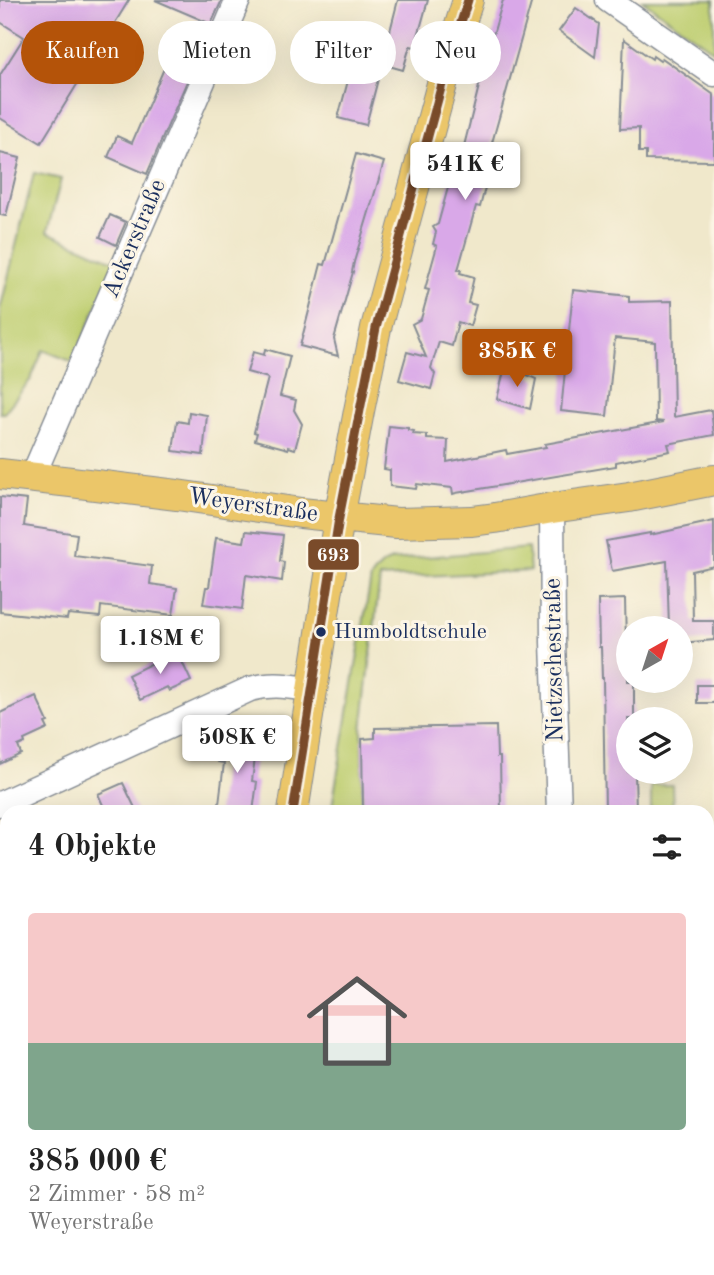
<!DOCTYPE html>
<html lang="de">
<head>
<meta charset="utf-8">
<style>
  :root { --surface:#fff; --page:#f6f6f6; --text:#222; --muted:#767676; --accent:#b45309 }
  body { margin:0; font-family:"Old Standard TT",serif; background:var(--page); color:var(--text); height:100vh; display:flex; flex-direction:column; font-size:26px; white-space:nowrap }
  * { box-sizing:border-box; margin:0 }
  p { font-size:23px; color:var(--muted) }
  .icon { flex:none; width:38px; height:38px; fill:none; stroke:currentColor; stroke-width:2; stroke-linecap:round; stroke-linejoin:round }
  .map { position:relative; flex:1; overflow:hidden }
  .panel { position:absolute; left:0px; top:805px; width:714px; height:471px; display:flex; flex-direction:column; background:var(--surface); border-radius:21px 21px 0 0; box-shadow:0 7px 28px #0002 }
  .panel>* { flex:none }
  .hud { position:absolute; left:21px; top:21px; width:672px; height:63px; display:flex; gap:14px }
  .needle { width:46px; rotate:39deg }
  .controls { position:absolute; left:616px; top:616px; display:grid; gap:14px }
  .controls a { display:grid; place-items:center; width:77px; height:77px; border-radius:50%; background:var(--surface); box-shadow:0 7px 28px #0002; font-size:35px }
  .price { position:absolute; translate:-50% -60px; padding:0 16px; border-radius:7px; background:#fff; color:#222; font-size:23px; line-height:46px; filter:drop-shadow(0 2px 4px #0008) }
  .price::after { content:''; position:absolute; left:50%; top:42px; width:21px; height:16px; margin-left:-10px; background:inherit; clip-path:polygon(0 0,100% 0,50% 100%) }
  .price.on { background:var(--accent); color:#fff }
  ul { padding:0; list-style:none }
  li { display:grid; align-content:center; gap:14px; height:371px; padding:0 28px }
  li span { display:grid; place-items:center; height:217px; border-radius:7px; color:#555 }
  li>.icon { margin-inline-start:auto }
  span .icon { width:126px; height:126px; fill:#fffc; stroke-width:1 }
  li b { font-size:30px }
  h2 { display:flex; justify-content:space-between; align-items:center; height:84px; padding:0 28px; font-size:30px }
  .tag { padding:0 24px; border-radius:32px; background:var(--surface); box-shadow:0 7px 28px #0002; font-size:24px; line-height:63px }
  .tag.on { background:var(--accent); color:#fff }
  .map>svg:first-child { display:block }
  .green { fill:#bece70; stroke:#6c7e67; stroke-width:2 }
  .building { fill:#d9a8e8 }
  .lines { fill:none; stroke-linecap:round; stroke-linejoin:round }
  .minor-casing { stroke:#868c94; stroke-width:27 }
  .major-casing { stroke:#868c94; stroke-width:32 }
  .minor { stroke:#fff; stroke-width:24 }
  .major { stroke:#ebc669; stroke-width:30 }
  .bus-1-casing { stroke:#fcf5e5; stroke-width:14 }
  .bus-1 { stroke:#7a4b2a; stroke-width:9 }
  .bus-dot { fill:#1b2f5e; stroke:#fcf5e5; stroke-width:2.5 }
  .labels { text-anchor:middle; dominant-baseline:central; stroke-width:6; stroke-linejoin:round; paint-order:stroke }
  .bus-label { font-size:22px; fill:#1b2f5e; stroke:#fcf5e5; text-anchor:start }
  .street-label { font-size:24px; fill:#1b2f5e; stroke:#fcf5e5 }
  .line-badge { stroke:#fcf5e5; stroke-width:2.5 }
  .badge-label { font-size:19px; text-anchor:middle; font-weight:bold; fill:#fff }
</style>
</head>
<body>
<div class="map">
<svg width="714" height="1275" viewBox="0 0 714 1275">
  <rect width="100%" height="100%" fill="#fcf5e5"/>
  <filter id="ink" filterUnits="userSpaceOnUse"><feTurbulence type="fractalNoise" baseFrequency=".0143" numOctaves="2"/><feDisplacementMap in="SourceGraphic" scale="14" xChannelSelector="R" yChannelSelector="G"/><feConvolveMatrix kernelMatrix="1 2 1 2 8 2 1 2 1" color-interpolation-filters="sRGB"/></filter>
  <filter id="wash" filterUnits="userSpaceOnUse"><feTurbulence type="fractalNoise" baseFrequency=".00686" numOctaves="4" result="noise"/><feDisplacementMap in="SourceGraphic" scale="28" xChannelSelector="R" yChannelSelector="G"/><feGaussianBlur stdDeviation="1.57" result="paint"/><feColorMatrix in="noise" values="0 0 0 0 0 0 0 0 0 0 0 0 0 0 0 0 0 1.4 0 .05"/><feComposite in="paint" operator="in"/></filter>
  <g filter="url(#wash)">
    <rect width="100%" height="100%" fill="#f0e8cb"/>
    <g class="green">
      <polygon points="642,0 714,0 714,51"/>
      <polygon points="34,173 61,179 47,232 116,262 73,362 43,350 31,379 4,413 0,413 0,310"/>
      <path d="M 528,548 L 530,571 L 380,578 L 362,730 L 363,812 L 331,812 L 371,578 C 377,570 382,563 392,560 Z"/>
      <polygon points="651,785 672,785 673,812 651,812"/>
    </g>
    <g id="blocks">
      <g class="building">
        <polygon points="0,0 129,0 41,143 0,118 0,75 24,37 0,22"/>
        <polygon points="155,0 222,0 211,24"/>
        <polygon points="398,0 428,0 415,47 410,46 403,70 382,64 366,125 338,118 353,62 366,66 374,35 388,39"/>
        <polygon points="503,0 532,0 483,175 488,176 480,207 476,206 458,270 461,270 460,273 474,277 468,303 476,305 470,326 458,322 452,346 439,342 431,368 435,374 431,389 399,380 407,352 426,357 412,324 421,319 429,290 425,289 437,246 433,244 436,232 433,227 438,224 452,173 457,174 490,42 491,42"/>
        <polygon points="576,8 599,24 595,57 559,31"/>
        <polygon points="624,39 652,59 653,56 660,61 662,58 714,95 714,161 646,160 646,152 639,152 639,128 620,129"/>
        <polygon points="179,50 197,58 147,174 108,157 117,136 132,143 168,59 174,62"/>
        <polygon points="0,153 20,158 6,216 0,215"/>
        <polygon points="356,154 384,162 354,262 352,272 353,272 334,339 338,356 300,346 321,264 325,265"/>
        <polygon points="110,215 126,222 116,245 100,237"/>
        <polygon points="573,290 629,296 629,302 672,301 674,417 711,410 714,435 668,444 670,451 616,462 616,466 456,493 453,494 452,488 417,484 416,489 390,486 390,470 384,469 389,426 408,428 408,430 414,431 413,434 427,435 427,439 448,440 447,462 506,450 507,454 546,447 545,444 664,422 656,421 655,342 615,338 607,416 561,411"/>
        <polygon points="265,349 290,356 280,396 296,400 294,410 302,424 295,449 288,447 288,449 255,440 257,433 254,432 268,378 247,372 253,352 264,355"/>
        <polygon points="504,371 525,374 536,379 530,409 497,399"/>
        <polygon points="189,412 207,415 203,455 173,451 177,421 188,423"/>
        <polygon points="0,497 27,500 24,526 77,534 74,556 152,566 150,584 177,588 173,615 101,606 100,617 68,614 67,619 0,612"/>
        <polygon points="714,521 714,566 692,571 693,621 714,621 714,640 681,643 681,628 669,628 667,561 612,571 606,541 650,533 650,535"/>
        <polygon points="246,531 283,535 280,561 284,562 282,581 246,575 242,609 203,604 206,587 209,587 216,538 244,542"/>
        <polygon points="625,599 626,646 628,646 628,681 634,681 634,719 628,719 628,772 635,772 636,812 605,812 603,678 602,678 601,647 599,647 598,600"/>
        <polygon points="177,651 191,681 169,691 167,687 140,700 128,675"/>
        <rect x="697" y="685" width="17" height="18"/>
        <polygon points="36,696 48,722 45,723 48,729 24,740 25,743 18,746 21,754 0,764 0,713"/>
        <polygon points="496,726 497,757 500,757 501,812 363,812 362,739 375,738 375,728"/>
        <polygon points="222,736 257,742 252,781 257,782 253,812 218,812 224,763 218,762"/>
        <polygon points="123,783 137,812 106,812 98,794"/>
      </g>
    </g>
  </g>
  <g filter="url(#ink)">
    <use href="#blocks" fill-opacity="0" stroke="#868c94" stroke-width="2"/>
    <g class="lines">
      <defs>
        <g id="minor">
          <polyline points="608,0 714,74"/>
          <polyline points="32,478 238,0"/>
          <polyline points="552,508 553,642 559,812"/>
          <path d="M 0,804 L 250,689 C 272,683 291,686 313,690"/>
          <polyline points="707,908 714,908"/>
          <polyline points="707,1173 714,1171"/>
          <polyline points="0,1176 7,1174"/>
          <polyline points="540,1269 542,1275"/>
          <polyline points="441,1275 441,1269"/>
        </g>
        <g id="major">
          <polyline points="0,474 71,482 177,495 301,513 397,523 472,521 495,518 552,508 629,497 714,480"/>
          <polyline points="293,812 339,518 359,411 376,328 445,73 468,0"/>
          <polyline points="216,1275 217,1269"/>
        </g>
      </defs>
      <use href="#minor" class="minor-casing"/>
      <use href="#major" class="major-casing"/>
      <use href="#minor" class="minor"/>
      <use href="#major" class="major"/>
      <defs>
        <polyline id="bus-1" points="293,812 339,518 376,328 445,73 468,0"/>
      </defs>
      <use href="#bus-1" class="bus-1-casing"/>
      <use href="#bus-1" class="bus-1"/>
    </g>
  </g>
  <circle class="bus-dot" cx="321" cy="632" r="6"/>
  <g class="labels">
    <g class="bus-label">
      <text x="334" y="632">Humboldtschule</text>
    </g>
    <g class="street-label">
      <text transform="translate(135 239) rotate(-67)">Ackerstraße</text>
      <text transform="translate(253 506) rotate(8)">Weyerstraße</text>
      <text transform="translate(555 660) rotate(-91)">Nietzschestraße</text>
    </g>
  </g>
  <rect class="line-badge" x="307" y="538" width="53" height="33" rx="7" fill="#7a4b2a"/>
  <g class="badge-label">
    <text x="333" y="561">693</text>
  </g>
</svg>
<div class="controls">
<a><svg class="needle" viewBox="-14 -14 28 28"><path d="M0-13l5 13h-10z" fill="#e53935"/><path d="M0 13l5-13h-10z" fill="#767676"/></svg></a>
<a><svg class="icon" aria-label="layers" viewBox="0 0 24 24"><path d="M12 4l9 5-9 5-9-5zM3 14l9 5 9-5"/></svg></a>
</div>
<b class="price" style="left:465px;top:202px">541K €</b>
<b class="price on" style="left:517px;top:389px">385K €</b>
<b class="price" style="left:160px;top:676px">1.18M €</b>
<b class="price" style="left:237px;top:775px">508K €</b>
<div class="hud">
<a class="tag on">Kaufen</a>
<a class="tag">Mieten</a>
<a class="tag">Filter</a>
<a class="tag">Neu</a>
</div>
<section class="panel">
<h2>4 Objekte<svg class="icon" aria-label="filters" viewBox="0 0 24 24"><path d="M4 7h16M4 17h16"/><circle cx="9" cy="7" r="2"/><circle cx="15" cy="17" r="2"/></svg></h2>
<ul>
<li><span style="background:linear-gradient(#f6c9c9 60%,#7fa58c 0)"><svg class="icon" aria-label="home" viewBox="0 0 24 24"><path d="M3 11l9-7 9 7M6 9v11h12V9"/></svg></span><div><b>385 000 €</b><p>2 Zimmer · 58 m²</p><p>Weyerstraße</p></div></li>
</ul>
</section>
</div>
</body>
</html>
